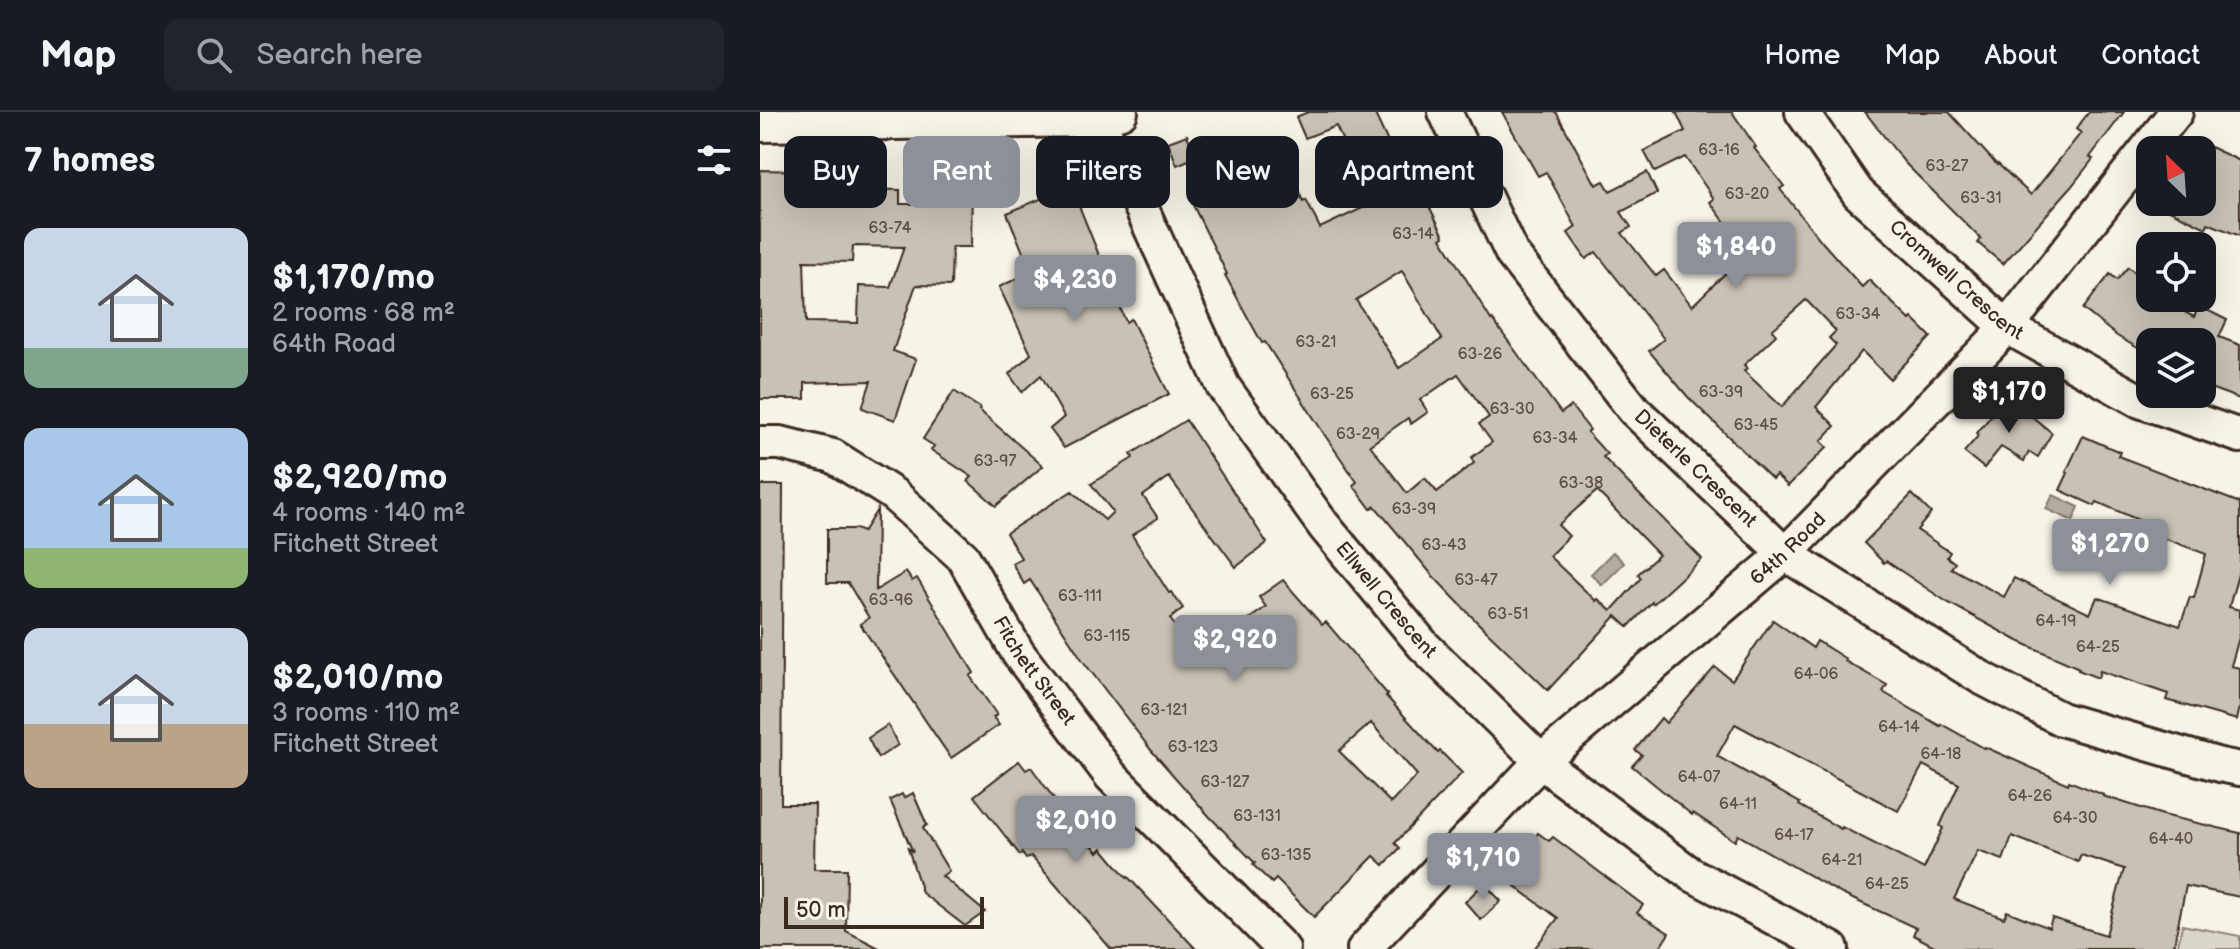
<!DOCTYPE html>
<html lang="en">
<head>
<meta charset="utf-8">
<style>
  :root { --surface:#171b24; --page:#20242c; --text:#f1f3f6; --muted:#9ea1a6; --line:#363941; --accent:#8c9099 }
  body { margin:0; font-family:"Balsamiq Sans",sans-serif; background:var(--page); color:var(--text); height:100vh; display:flex; flex-direction:column; font-size:30px; white-space:nowrap }
  * { box-sizing:border-box; margin:0 }
  p { font-size:26px; color:var(--muted) }
  .icon { flex:none; width:44px; height:44px; fill:none; stroke:currentColor; stroke-width:2; stroke-linecap:round; stroke-linejoin:round }
  .map { position:relative; flex:1; overflow:hidden }
  .panel { display:flex; flex-direction:column; background:var(--surface); width:760px }
  .panel>* { flex:none }
  .hud { position:absolute; left:24px; top:24px; width:760px; height:72px; display:flex; gap:16px }
  .needle { width:52px; rotate:335deg }
  .fabs { position:absolute; left:1376px; top:24px; display:grid; gap:16px }
  .fabs a { display:grid; place-items:center; width:80px; height:80px; border-radius:16px; background:var(--surface); box-shadow:0 8px 32px #0002; font-size:40px }
  .scale { position:absolute; left:24px; bottom:20px; width:200px; box-sizing:border-box; padding-left:8px; border:4px solid #3b2a1e; border-top:0; font-size:22px; line-height:28px; white-space:nowrap; color:#3b2a1e; -webkit-text-stroke:6px #f7f3e8; paint-order:stroke }
  .price { position:absolute; translate:-50% -68px; padding:0 18px; border-radius:8px; background:var(--accent); color:#fff; font-size:26px; line-height:52px; filter:drop-shadow(0 2px 4px #0008) }
  .price::after { content:''; position:absolute; left:50%; top:48px; width:24px; height:18px; margin-left:-12px; background:inherit; clip-path:polygon(0 0,100% 0,50% 100%) }
  .price.active { background:#222; color:#fff }
  ul { padding:0; list-style:none }
  li { display:flex; align-items:center; gap:24px; height:200px; padding:0 24px }
  li span { display:grid; place-items:center; flex:none; width:224px; height:160px; border-radius:16px; color:#555 }
  li>.icon { margin-inline-start:auto }
  span .icon { width:96px; height:96px; fill:#fffc; stroke-width:1 }
  li b { font-size:34px }
  h2 { display:flex; justify-content:space-between; align-items:center; height:96px; padding:0 24px; font-size:34px }
  .tag { padding:0 28px; border-radius:16px; background:var(--surface); box-shadow:0 8px 32px #0002; font-size:28px; line-height:72px }
  .tag.active { background:var(--accent); color:#fff }
  header { display:flex; align-items:center; gap:48px; box-sizing:border-box; height:112px; padding:0 40px; background:var(--surface); border-bottom:2px solid var(--line) }
  header strong { font-size:38px }
  nav { display:flex; gap:44px; margin-inline-start:auto; font-size:28px }
  .search { width:560px; height:72px; background:var(--page); display:flex; align-items:center; gap:20px; box-sizing:border-box; padding:0 28px; border-radius:16px; color:var(--muted); font-size:30px }
  main { display:flex; flex:1; min-height:0 }
  .map>svg:first-child { display:block }
  .green { fill:#dbd6cb; stroke:#8b8074; stroke-width:2 }
  .water { fill:#b4aca0; stroke:#84786c; stroke-width:2 }
  .building { fill:#c8c1b6; stroke:#3b2a1e; stroke-width:2; fill-rule:evenodd }
  .lines { fill:none; stroke-linecap:round; stroke-linejoin:round }
  .minor-casing { stroke:#3b2a1e; stroke-width:38 }
  .minor { stroke:#f7f3e8; stroke-width:32 }
  .labels { text-anchor:middle; dominant-baseline:central; stroke-width:7; stroke-linejoin:round; paint-order:stroke }
  .number-label { font-size:16px; fill:#5e5044 }
  .street-label { font-size:20px; fill:#3b2a1e; stroke:#f7f3e8 }
</style>
</head>
<body>
<header>
<strong>Map</strong>
<div class="search"><svg class="icon" aria-label="search" viewBox="0 0 24 24"><circle cx="10" cy="10" r="6"/><path d="M15 15l6 6"/></svg>Search here</div>
<nav><a>Home</a><a>Map</a><a>About</a><a>Contact</a></nav>
</header>
<main>
<section class="panel">
<h2>7 homes<svg class="icon" aria-label="filters" viewBox="0 0 24 24"><path d="M4 7h16M4 17h16"/><circle cx="9" cy="7" r="2"/><circle cx="15" cy="17" r="2"/></svg></h2>
<ul>
<li><span style="background:linear-gradient(#c9d6e8 75%,#7fa58c 0)"><svg class="icon" aria-label="home" viewBox="0 0 24 24"><path d="M3 11l9-7 9 7M6 9v11h12V9"/></svg></span><div><b>$1,170/mo</b><p>2 rooms · 68 m²</p><p>64th Road</p></div></li>
<li><span style="background:linear-gradient(#a9c7e8 75%,#8fb573 0)"><svg class="icon" aria-label="home" viewBox="0 0 24 24"><path d="M3 11l9-7 9 7M6 9v11h12V9"/></svg></span><div><b>$2,920/mo</b><p>4 rooms · 140 m²</p><p>Fitchett Street</p></div></li>
<li><span style="background:linear-gradient(#c9d6e8 60%,#b9a48a 0)"><svg class="icon" aria-label="home" viewBox="0 0 24 24"><path d="M3 11l9-7 9 7M6 9v11h12V9"/></svg></span><div><b>$2,010/mo</b><p>3 rooms · 110 m²</p><p>Fitchett Street</p></div></li>
</ul>
</section>
<div class="map">
<svg width="1480" height="837" viewBox="0 0 1480 837">
  <rect width="100%" height="100%" fill="#f7f3e8"/>
  <filter id="ink" filterUnits="userSpaceOnUse"><feTurbulence type="fractalNoise" baseFrequency=".0125" numOctaves="2"/><feDisplacementMap in="SourceGraphic" scale="16" xChannelSelector="R" yChannelSelector="G"/><feConvolveMatrix kernelMatrix="1 2 1 2 8 2 1 2 1" color-interpolation-filters="sRGB"/></filter>
  <g filter="url(#ink)">
    <polygon class="green" points="1422,813 1480,824 1480,837 1417,837"/>
    <g class="water">
      <polygon points="1293,383 1319,395 1313,409 1286,397"/>
      <polygon points="853,440 864,451 842,473 831,462"/>
    </g>
    <g class="building">
      <path d="M 548,0 L 614,0 L 639,54 L 647,50 L 684,124 L 681,126 L 731,208 L 732,207 L 801,301 L 811,294 L 830,318 L 827,320 L 847,342 L 843,345 L 942,447 L 893,492 L 892,490 L 868,515 L 856,504 L 788,578 L 717,510 L 673,464 L 615,394 L 611,397 L 593,373 L 597,370 L 566,325 L 505,230 L 502,231 L 487,204 L 465,163 L 467,162 L 429,85 L 528,49 L 543,90 L 546,88 L 560,116 L 607,94 L 598,74 L 602,72 L 576,14 L 545,26 L 536,5 ZM 642,159 L 682,227 L 639,256 L 596,188 ZM 698,262 L 729,305 L 719,312 L 732,330 L 711,346 L 714,351 L 677,380 L 665,366 L 647,381 L 610,333 L 648,306 L 651,312 L 668,300 L 660,288 ZM 837,379 L 899,443 L 878,462 L 881,466 L 851,499 L 838,487 L 836,489 L 789,444 L 809,424 L 798,413 Z"/>
      <path d="M 742,0 L 796,0 L 836,73 L 844,69 L 850,79 L 887,60 L 897,81 L 861,100 L 871,115 L 862,121 L 896,164 L 904,158 L 932,194 L 987,140 L 950,90 L 954,87 L 925,45 L 895,60 L 884,39 L 925,19 L 916,0 L 972,0 L 996,35 L 994,36 L 1024,74 L 1020,77 L 1063,131 L 1102,175 L 1109,168 L 1150,208 L 1152,206 L 1171,225 L 1130,267 L 1102,239 L 1056,295 L 1075,314 L 1061,329 L 1067,335 L 1028,374 L 1016,363 L 1012,367 L 928,285 L 889,239 L 904,227 L 836,140 L 826,147 L 808,121 L 816,115 L 786,60 L 778,64 ZM 1046,188 L 1076,219 L 1069,226 L 1076,233 L 1022,295 L 984,259 L 987,256 L 984,253 L 1016,223 L 1012,218 Z"/>
      <polygon points="1105,0 1189,0 1237,53 1238,52 1271,83 1321,21 1316,17 1329,0 1364,0 1330,45 1333,47 1311,75 1243,152 1218,131 1221,127 1145,51"/>
      <polygon points="427,23 436,45 417,53 408,30"/>
      <polygon points="1448,34 1480,49 1480,124 1448,111 1446,116 1393,90 1442,90 1442,46"/>
      <path d="M 0,58 L 46,59 L 46,73 L 95,74 L 95,77 L 140,78 L 140,92 L 182,92 L 182,71 L 212,72 L 211,135 L 192,135 L 191,174 L 156,173 L 133,239 L 156,247 L 135,308 L 102,296 L 111,269 L 45,271 L 45,287 L 0,287 ZM 93,134 L 144,135 L 130,175 L 99,174 L 98,211 L 46,210 L 44,149 L 92,150 Z"/>
      <polygon points="311,74 366,210 371,207 409,282 304,336 290,317 304,305 281,263 262,280 249,262 271,242 239,175 271,160 247,101"/>
      <polygon points="1368,155 1390,172 1390,186 1399,186 1434,205 1439,194 1467,208 1459,225 1480,233 1480,287 1442,273 1442,230 1390,230 1390,243 1357,224 1323,197 1350,162 1357,168"/>
      <polygon points="194,279 220,296 219,298 283,354 236,394 208,369 212,365 171,338 174,334 163,327"/>
      <polygon points="1247,284 1292,321 1278,345 1269,340 1264,349 1241,335 1224,356 1204,340 1219,323 1217,321"/>
      <path d="M 426,308 L 507,431 L 476,455 L 409,365 L 383,384 L 398,406 L 372,423 L 409,481 L 411,480 L 423,496 L 410,507 L 432,535 L 467,510 L 473,518 L 506,495 L 499,485 L 523,468 L 562,513 L 566,510 L 628,583 L 626,584 L 678,641 L 680,639 L 702,661 L 635,731 L 640,736 L 624,753 L 614,744 L 554,805 L 516,767 L 512,771 L 493,753 L 495,751 L 449,704 L 391,638 L 323,549 L 270,468 L 264,472 L 252,451 L 261,446 L 246,421 L 312,379 L 345,408 L 353,400 L 331,372 L 373,346 L 371,342 ZM 611,611 L 657,663 L 631,691 L 579,639 Z"/>
      <polygon points="1323,324 1360,340 1358,344 1480,391 1480,455 1469,495 1480,498 1480,522 1471,554 1480,556 1480,595 1477,608 1406,588 1408,582 1340,559 1338,566 1318,558 1319,556 1258,529 1187,490 1126,449 1124,451 1104,431 1152,382 1171,401 1157,418 1190,440 1187,445 1195,451 1191,456 1244,485 1254,466 1330,502 1337,485 1420,514 1430,485 1434,486 1446,442 1395,423 1397,416 1337,390 1335,394 1300,378 1308,361 1306,360"/>
      <polygon points="0,373 23,373 21,692 55,692 54,757 87,757 86,819 121,837 0,837"/>
      <polygon points="117,398 116,478 146,460 152,469 157,466 214,561 210,564 237,603 233,605 239,613 191,646 100,512 109,506 88,471 67,471 67,417 96,417 103,420"/>
      <path d="M 1013,508 L 1053,536 L 1057,529 L 1086,547 L 1085,549 L 1127,573 L 1123,580 L 1180,614 L 1181,612 L 1224,636 L 1225,635 L 1308,672 L 1309,669 L 1344,683 L 1343,684 L 1403,703 L 1480,721 L 1480,785 L 1426,774 L 1413,837 L 1180,837 L 1153,823 L 1156,816 L 1082,782 L 978,723 L 975,729 L 933,701 L 932,703 L 872,654 L 882,643 L 875,638 L 901,606 L 906,611 L 955,555 L 972,568 ZM 975,612 L 1138,699 L 1163,653 L 1199,672 L 1180,714 L 1183,716 L 1164,757 L 1082,715 L 1081,717 L 1039,693 L 1040,691 L 957,644 ZM 1252,724 L 1318,750 L 1321,743 L 1364,757 L 1346,823 L 1292,806 L 1289,816 L 1247,799 L 1244,806 L 1194,787 L 1218,739 L 1243,748 Z"/>
      <polygon points="128,613 138,633 118,646 108,626"/>
      <polygon points="259,649 266,658 271,655 300,695 338,740 342,736 367,766 368,765 436,837 351,837 271,744 266,747 262,741 260,743 214,684"/>
      <polygon points="153,681 167,713 163,716 189,759 182,764 225,800 205,814 162,781 148,736 153,740 130,688 142,682 144,686"/>
      <polygon points="778,721 789,729 793,725 883,793 877,801 909,821 899,837 774,837 798,806 744,766"/>
      <polygon points="724,771 741,789 721,808 705,790"/>
    </g>
    <g class="lines">
      <defs>
        <g id="minor">
          <path id="s1" d="M 335,0 L 337,8 L 359,47 L 463,274 L 564,414 L 663,533 L 781,649 L 798,663 L 931,762 L 1072,837"/>
          <path id="s2" d="M 685,0 L 752,142 L 874,298 L 1025,442 L 1220,565 L 1301,607 L 1460,653 L 1480,657"/>
          <path id="s3" d="M 1042,0 L 1098,81 L 1247,215 L 1380,289 L 1480,324"/>
          <polyline points="0,13 337,8 361,0"/>
          <path id="s4" d="M 0,331 L 20,331 L 73,344 L 133,382 L 203,445 L 258,541 L 351,664 L 523,837"/>
          <path id="s5" d="M 604,837 L 781,649 L 1025,442 L 1230,233 L 1247,215 L 1416,0"/>
        </g>
      </defs>
      <use href="#minor" class="minor-casing"/>
      <use href="#minor" class="minor"/>
    </g>
  </g>
  <g class="labels">
    <g class="number-label">
      <text x="959" y="38">63-16</text>
      <text x="1187" y="54">63-27</text>
      <text x="987" y="82">63-20</text>
      <text x="1221" y="86">63-31</text>
      <text x="130" y="116">63-74</text>
      <text x="653" y="122">63-14</text>
      <text x="1098" y="202">63-34</text>
      <text x="556" y="230">63-21</text>
      <text x="720" y="242">63-26</text>
      <text x="961" y="280">63-39</text>
      <text x="572" y="282">63-25</text>
      <text x="752" y="297">63-30</text>
      <text x="996" y="313">63-45</text>
      <text x="598" y="322">63-29</text>
      <text x="795" y="326">63-34</text>
      <text x="235" y="349">63-97</text>
      <text x="821" y="371">63-38</text>
      <text x="654" y="397">63-39</text>
      <text x="684" y="433">63-43</text>
      <text x="716" y="468">63-47</text>
      <text x="320" y="484">63-111</text>
      <text x="131" y="488">63-96</text>
      <text x="748" y="502">63-51</text>
      <text x="1296" y="509">64-19</text>
      <text x="347" y="524">63-115</text>
      <text x="1338" y="535">64-25</text>
      <text x="1056" y="562">64-06</text>
      <text x="404" y="598">63-121</text>
      <text x="1139" y="615">64-14</text>
      <text x="433" y="635">63-123</text>
      <text x="1181" y="642">64-18</text>
      <text x="939" y="665">64-07</text>
      <text x="465" y="670">63-127</text>
      <text x="1270" y="684">64-26</text>
      <text x="978" y="692">64-11</text>
      <text x="497" y="704">63-131</text>
      <text x="1315" y="706">64-30</text>
      <text x="1034" y="723">64-17</text>
      <text x="1411" y="727">64-40</text>
      <text x="526" y="743">63-135</text>
      <text x="1082" y="748">64-21</text>
      <text x="1127" y="772">64-25</text>
    </g>
    <g class="street-label">
      <text stroke="none"><textPath href="#s3" startOffset="230">Cromwell Crescent</textPath></text>
      <text stroke="none"><textPath href="#s2" startOffset="440">Dieterle Crescent</textPath></text>
      <text stroke="none"><textPath href="#s5" startOffset="584">64th Road</textPath></text>
      <text stroke="none"><textPath href="#s1" startOffset="572">Ellwell Crescent</textPath></text>
      <text stroke="none"><textPath href="#s4" startOffset="374">Fitchett Street</textPath></text>
    </g>
  </g>
</svg>
<div class="fabs">
<a><svg class="needle" viewBox="-14 -14 28 28"><path d="M0-13l5 13h-10z" fill="#e53935"/><path d="M0 13l5-13h-10z" fill="#9ea1a6"/></svg></a>
<a><svg class="icon" aria-label="locate" viewBox="0 0 24 24"><circle cx="12" cy="12" r="6"/><path d="M12 2v4M12 18v4M2 12h4M18 12h4"/></svg></a>
<a><svg class="icon" aria-label="layers" viewBox="0 0 24 24"><path d="M12 4l9 5-9 5-9-5zM3 14l9 5 9-5"/></svg></a>
</div>
<div class="scale">50 m</div>
<b class="price" style="left:976px;top:178px">$1,840</b>
<b class="price" style="left:315px;top:211px">$4,230</b>
<b class="price active" style="left:1249px;top:323px">$1,170</b>
<b class="price" style="left:1350px;top:475px">$1,270</b>
<b class="price" style="left:475px;top:571px">$2,920</b>
<b class="price" style="left:316px;top:752px">$2,010</b>
<b class="price" style="left:723px;top:789px">$1,710</b>
<div class="hud">
<a class="tag">Buy</a>
<a class="tag active">Rent</a>
<a class="tag">Filters</a>
<a class="tag">New</a>
<a class="tag">Apartment</a>
</div>
</div>
</main>
</body>
</html>
